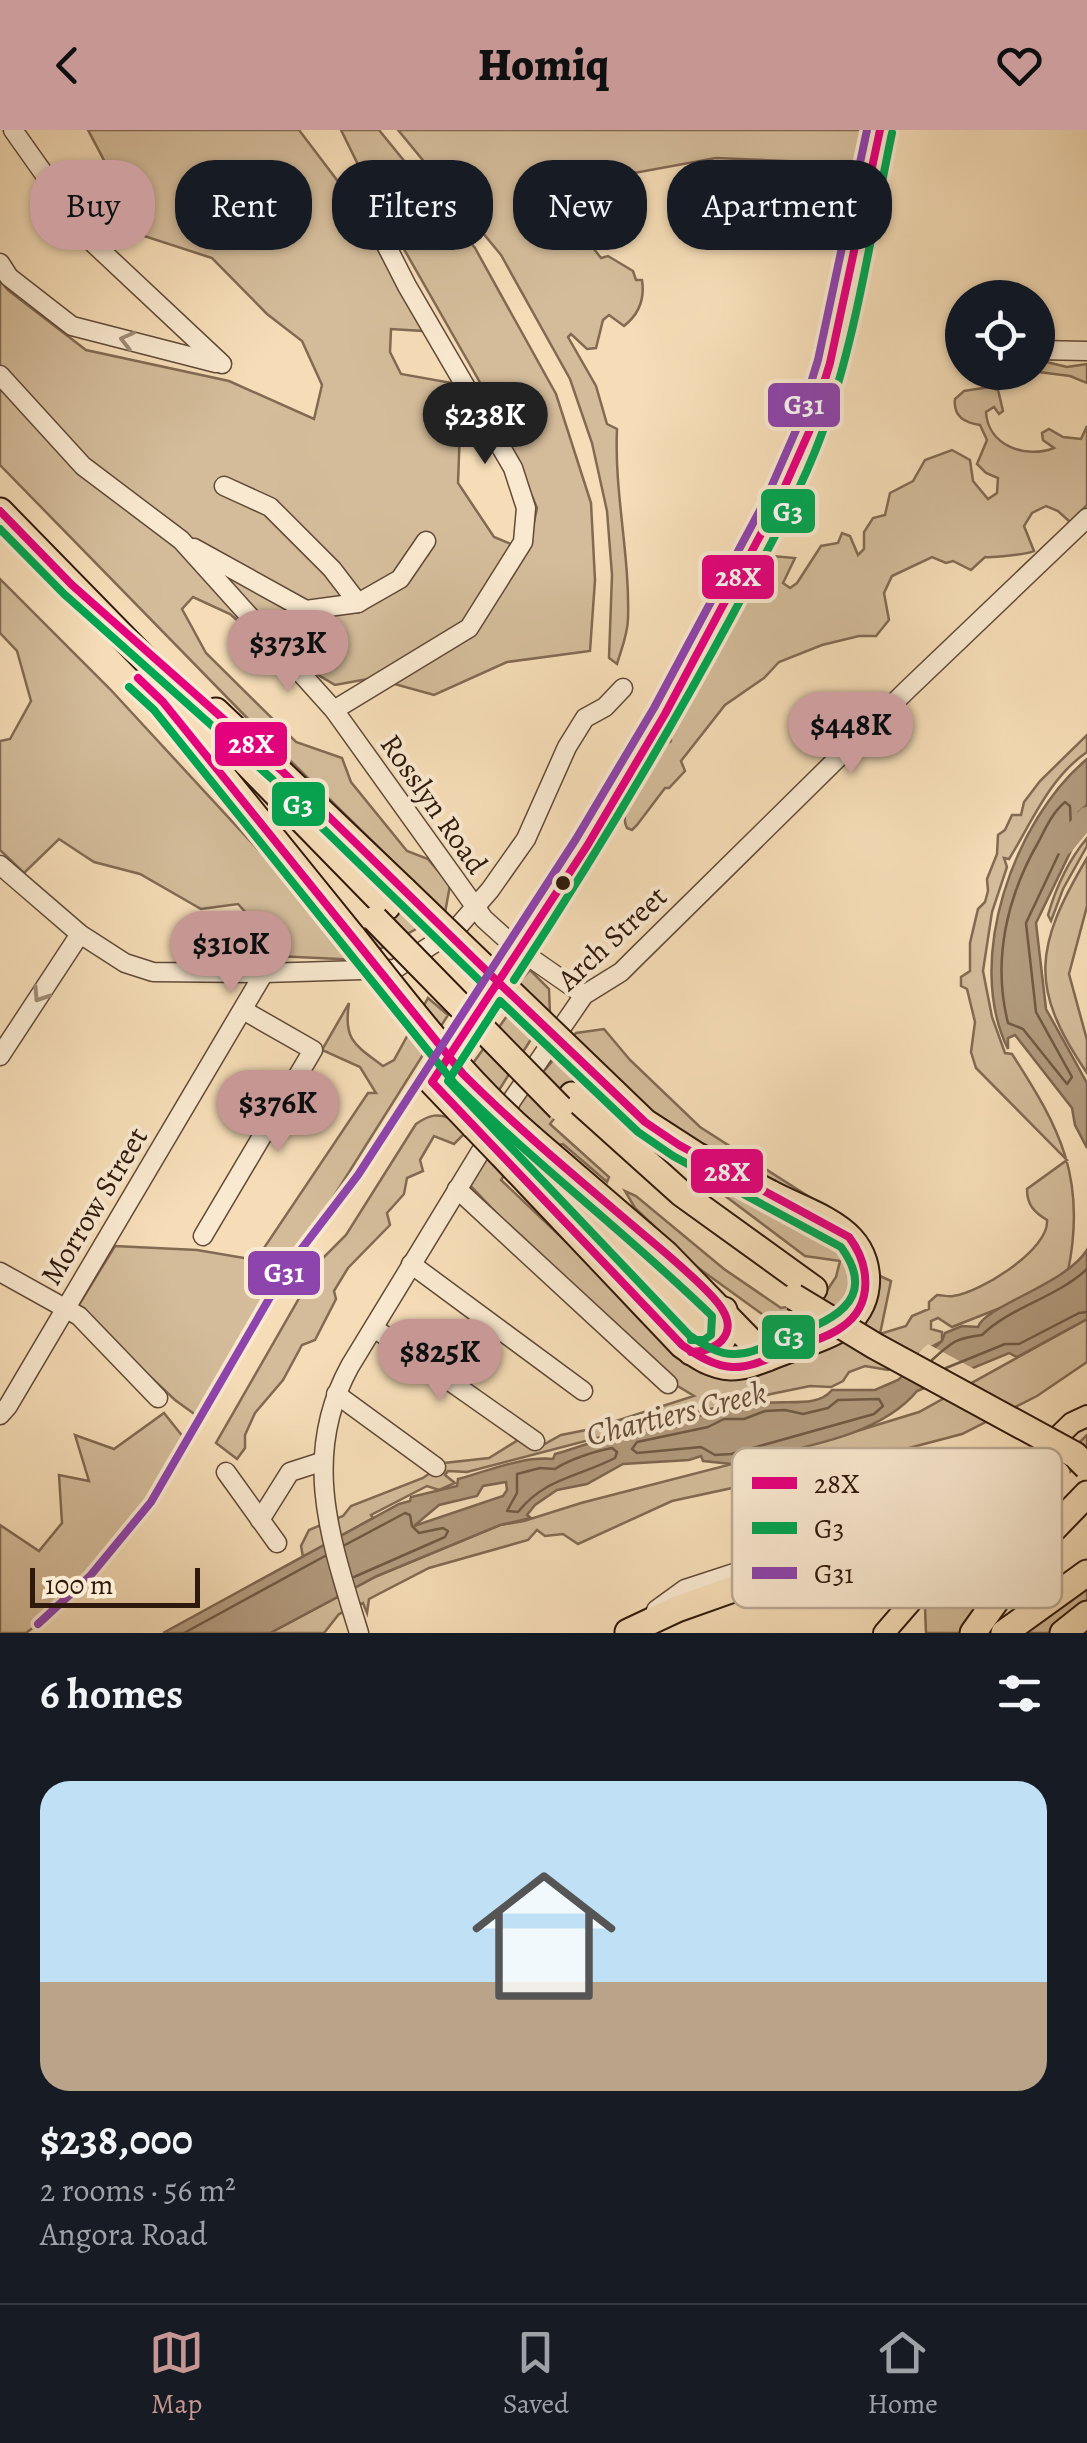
<!DOCTYPE html>
<html lang="en">
<head>
<meta charset="utf-8">
<style>
  :root { --surface:#171b24; --page:#242831; --text:#f1f3f6; --muted:#9ea1a6; --line:#363941; --accent:#c59692 }
  body { margin:0; font-family:Alegreya,serif; background:var(--page); color:var(--text); height:100vh; display:flex; flex-direction:column; font-size:38px; white-space:nowrap }
  * { box-sizing:border-box; margin:0 }
  p { font-size:32px; color:var(--muted) }
  .icon { flex:none; width:55px; height:55px; fill:none; stroke:currentColor; stroke-width:2; stroke-linecap:round; stroke-linejoin:round }
  .map { position:relative; height:1503px; overflow:hidden }
  .sheet { display:flex; flex-direction:column; background:var(--surface); flex:1 }
  .sheet>* { flex:none }
  .banner { position:absolute; left:30px; top:30px; width:1028px; height:90px; display:flex; gap:20px }
  .buttons { position:absolute; left:945px; top:150px; display:grid; gap:20px }
  .buttons a { display:grid; place-items:center; width:110px; height:110px; border-radius:50%; background:var(--surface); box-shadow:0 2px 8px #0004; font-size:50px }
  .scale { position:absolute; left:30px; bottom:25px; width:170px; box-sizing:border-box; padding-left:10px; border:5px solid #2f190c; border-top:0; font-size:28px; line-height:35px; white-space:nowrap; color:#2f190c; -webkit-text-stroke:8px #f9e9d0; paint-order:stroke }
  .price { position:absolute; translate:-50% -85px; padding:0 22px; border-radius:35px; background:var(--accent); color:#111; font-size:32px; line-height:65px; filter:drop-shadow(0 2px 5px #0008) }
  .price::after { content:''; position:absolute; left:50%; top:60px; width:30px; height:22px; margin-left:-15px; background:inherit; clip-path:polygon(0 0,100% 0,50% 100%) }
  .price.current { background:#222; color:#fff }
  ul { padding:0; list-style:none }
  li { display:grid; align-content:center; gap:20px; height:530px; padding:0 40px }
  li span { display:grid; place-items:center; height:310px; border-radius:30px; color:#555 }
  li>.icon { margin-inline-start:auto }
  span .icon { width:180px; height:180px; fill:#fffc; stroke-width:1 }
  li b { font-size:42px }
  h2 { display:flex; justify-content:space-between; align-items:center; height:120px; padding:0 40px; font-size:42px }
  .pill { padding:0 35px; border-radius:40px; background:var(--surface); box-shadow:0 2px 8px #0004; font-size:35px; line-height:90px }
  .pill.current { background:var(--accent); color:#111 }
  header { display:flex; justify-content:space-between; align-items:center; height:130px; padding:0 40px; background:var(--accent); color:#111; font-size:45px; font-weight:800 }
  .tabs { display:flex; justify-content:space-around; align-items:center; height:140px; border-top:2px solid var(--line); background:var(--surface); font-size:28px; color:var(--muted) }
  .tabs a { display:grid; justify-items:center; gap:5px }
  .tabs .current { color:var(--accent) }
  .map>svg:first-child { display:block }
  .green { fill:#d4bc9a; stroke:#826a53; stroke-width:2.5; fill-rule:evenodd }
  .water { fill:#b29a7d; stroke:#7e6650; stroke-width:2.5; fill-rule:evenodd }
  .pier { fill:#f6ddb7 }
  .lines { fill:none; stroke-linecap:round; stroke-linejoin:round }
  .shore { stroke:#705a44; stroke-width:2.5 }
  .river { stroke:#b29a7d; stroke-width:20 }
  .minor-casing { stroke:#614a37; stroke-width:21 }
  .major-casing { stroke:#2f190c; stroke-width:24 }
  .highway-casing { stroke:#2f190c; stroke-width:29 }
  .minor { stroke:#f9e9d0; stroke-width:18 }
  .major { stroke:#f6ddb7; stroke-width:20 }
  .highway { stroke:#f6ddb7; stroke-width:25 }
  .highway-bridge-casing { stroke:#2f190c; stroke-width:29; stroke-linecap:butt }
  .highway-bridge { stroke:#f6ddb7; stroke-width:25 }
  .bus-1-casing { stroke:#f9e9d0; stroke-width:15 }
  .bus-2-casing { stroke:#f9e9d0; stroke-width:15 }
  .bus-3-casing { stroke:#f9e9d0; stroke-width:15 }
  .bus-1 { stroke:#e5007d; stroke-width:8 }
  .bus-2 { stroke:#00a651; stroke-width:8 }
  .bus-3 { stroke:#8e44ad; stroke-width:8 }
  .oneway { stroke:#9e8b78 }
  .bus-dot { fill:#2f190c; stroke:#f9e9d0; stroke-width:4 }
  .labels { text-anchor:middle; dominant-baseline:central; stroke-width:8; stroke-linejoin:round; paint-order:stroke }
  .street-label { font-size:30px; fill:#2f190c; stroke:#f9e9d0 }
  .water-label { font-size:32px; font-style:italic; fill:#634d39; stroke:#f9e9d0 }
  .key { fill:#f9e9d0; stroke:#bcab95; stroke-width:2.5 }
  .key-label { font-size:28px; fill:#2f190c }
  .line-badge { stroke:#f9e9d0; stroke-width:4 }
  .badge-label { font-size:28px; text-anchor:middle; font-weight:bold; fill:#fff }
</style>
</head>
<body>
<header><svg class="icon" aria-label="back" viewBox="0 0 24 24"><path d="M15 5l-7 7 7 7"/></svg>Homiq<svg class="icon" aria-label="heart" viewBox="0 0 24 24"><path d="M12 20l-8-8c-3-5 5-10 8-4 3-6 11-1 8 4z"/></svg></header>
<div class="map">
<svg width="1087" height="1503" viewBox="0 0 1087 1503">
  <rect width="100%" height="100%" fill="#f6ddb7"/>
  <filter id="stains"><feTurbulence type="fractalNoise" baseFrequency=".002" numOctaves="4"/><feColorMatrix values="0 0 0 0 .2 0 0 0 0 .09 0 0 0 0 .02 0 0 0 .5 -.17"/></filter>
  <radialGradient id="worn" r=".72"><stop offset=".6" stop-color="#630" stop-opacity="0"/><stop offset="1" stop-color="#630" stop-opacity=".3"/></radialGradient>
  <g class="green">
    <polygon points="88,0 299,0 343,58 424,201 391,199 390,222 401,244 452,253 461,272 458,353 494,407 528,421 537,378 490,270 372,63 341,0 379,0 475,118 556,264 591,373 595,450 590,521 507,532 434,565 373,548 335,555 260,510 230,484 193,467 182,479 206,523 296,612 342,628 351,652 407,721 428,729 450,755 445,783 360,830 255,825 247,784 238,774 201,779 140,744 94,732 59,709 24,743 0,720 0,611 10,609 31,571 17,521 0,503 0,449 110,559 346,815 416,754 253,594 0,335 0,150 8,160 86,220 229,251 314,289 322,255 302,211 267,184 212,128 144,106"/>
    <path d="M 398,0 L 864,0 L 835,103 L 824,107 L 812,89 L 807,32 L 716,28 L 601,49 L 590,114 L 601,128 L 608,126 L 633,141 L 636,150 L 642,150 C 645,169 638,185 624,196 L 609,185 L 603,190 L 596,218 L 587,219 L 571,204 L 568,207 L 596,256 L 607,294 L 617,299 C 614,362 630,425 628,488 C 628,504 621,520 617,534 L 609,528 L 612,445 L 607,381 L 592,313 L 570,249 L 501,125 Z"/>
    <polygon points="1038,230 1067,237 1087,234 1087,253 1070,246 1038,242"/>
    <path d="M 989,257 L 998,260 L 1003,281 L 999,284 L 994,277 L 986,282 C 988,316 1026,329 1054,318 L 1043,310 L 1042,303 L 1049,299 L 1063,307 L 1081,309 L 1087,296 L 1087,375 L 1070,392 L 1058,381 L 1046,376 L 1032,383 L 1024,396 L 1034,421 C 1029,424 991,428 985,427 L 971,440 L 953,431 L 946,433 L 932,427 L 892,446 L 884,463 L 889,490 L 876,506 L 859,506 L 822,515 L 779,532 L 764,548 L 725,575 L 681,631 L 685,641 L 669,658 L 665,658 L 637,695 L 632,700 L 627,698 C 616,677 647,644 654,622 L 671,611 L 670,594 L 749,444 L 772,426 L 795,428 L 783,453 L 790,458 L 797,453 L 821,416 L 838,413 L 842,403 L 850,406 L 858,425 L 864,419 L 864,402 L 873,388 L 885,385 L 890,363 L 913,351 L 925,330 L 952,320 L 970,330 L 973,351 L 988,369 L 997,363 L 998,348 L 986,343 L 977,334 L 987,310 L 980,295 C 965,293 953,286 955,269 L 964,261 Z"/>
    <path d="M 1087,605 L 1087,622 C 1049,648 1032,692 1009,729 L 1004,728 L 1007,737 L 992,782 L 983,841 L 992,887 L 1005,923 L 1012,924 C 1060,998 1087,1049 1068,1141 L 1018,1171 L 952,1197 L 938,1188 L 931,1191 L 931,1199 L 942,1202 L 942,1211 L 888,1240 L 865,1236 L 849,1242 L 843,1251 L 831,1257 L 810,1256 L 771,1264 L 690,1284 L 679,1292 L 662,1291 L 467,1342 L 448,1341 L 445,1345 L 455,1353 L 439,1360 L 427,1356 L 371,1385 L 373,1388 L 303,1427 L 301,1416 L 309,1400 L 343,1386 L 351,1376 L 423,1348 L 444,1333 L 489,1328 L 523,1307 L 541,1316 L 561,1305 L 586,1300 L 608,1288 L 613,1292 L 694,1266 L 676,1255 L 521,1109 L 468,1053 L 522,967 L 576,903 L 604,899 L 630,930 L 700,997 L 825,1077 L 870,1116 L 880,1146 L 891,1151 L 880,1204 L 906,1196 L 912,1186 L 929,1179 L 929,1172 L 937,1165 C 942,1165 948,1167 953,1166 C 980,1163 1050,1119 1047,1090 C 1034,1082 1027,1075 1027,1059 L 1067,1030 L 976,938 L 971,922 L 975,892 L 967,859 L 961,856 L 961,847 L 970,841 L 970,813 L 978,779 L 985,772 L 988,761 L 987,749 L 997,724 L 998,705 L 1005,700 L 1012,685 L 1021,685 L 1024,672 L 1040,651 ZM 602,937 L 642,974 L 708,1053 L 805,1126 L 840,1131 L 836,1147 L 820,1171 L 781,1178 L 724,1139 L 636,1066 L 625,1061 L 635,1078 L 697,1137 L 780,1197 L 799,1230 L 750,1248 L 701,1243 L 641,1191 L 577,1122 L 501,1050 L 518,1024 L 563,1014 L 607,1052 L 609,1047 L 550,994 L 584,950 Z"/>
    <path d="M 1087,708 L 1087,716 L 1063,759 L 1051,791 L 1048,785 C 1056,757 1068,731 1087,708 Z"/>
    <path d="M 1087,728 L 1087,776 L 1069,844 L 1087,910 L 1087,943 C 1028,857 1035,816 1087,728 Z"/>
    <path d="M 530,840 L 549,859 L 550,884 L 533,906 L 484,984 L 454,1014 L 434,1006 L 420,1030 L 423,1041 L 407,1048 L 404,1064 L 387,1083 L 390,1095 L 348,1138 L 334,1161 L 336,1169 L 315,1210 L 302,1215 L 283,1250 L 255,1283 L 245,1305 L 245,1318 L 237,1329 L 216,1313 L 321,1130 L 346,1105 L 416,994 C 429,985 438,982 453,990 L 465,972 L 471,936 L 512,879 L 519,852 Z"/>
    <path d="M 428,868 L 448,885 L 281,1150 L 204,1291 L 175,1270 L 77,1178 L 115,1116 L 197,1120 L 256,1130 L 368,963 L 376,963 L 360,937 L 322,920 L 349,873 C 343,910 355,915 383,936 L 394,930 Z"/>
    <polygon points="1087,1189 1087,1232 1037,1266 962,1304 871,1328 672,1371 578,1414 563,1404 545,1406 537,1400 528,1410 429,1438 369,1469 367,1483 363,1473 339,1484 324,1503 270,1503 377,1446 500,1395 524,1391 581,1373 844,1305 919,1282"/>
    <polygon points="164,1283 188,1313 139,1390 58,1479 26,1503 0,1503 0,1395 39,1421 62,1393 59,1345 89,1351 75,1305 114,1319"/>
    <polygon points="1087,1305 1087,1328 1020,1383 993,1448 962,1503 926,1503 925,1477 1012,1378"/>
    <polygon points="1087,1445 1087,1472 1057,1503 1017,1503"/>
  </g>
  <g class="water">
    <path d="M 1087,629 L 1087,675 L 1079,682 L 1082,698 L 1036,793 L 1046,879 L 1087,953 L 1087,1018 L 1075,995 L 1072,978 L 1015,905 L 1008,908 L 1008,919 C 964,830 1014,690 1087,629 Z"/>
    <path d="M 1087,1120 L 1087,1189 L 1017,1227 L 1009,1223 L 917,1261 C 878,1309 790,1319 732,1334 L 703,1331 L 701,1326 L 689,1330 L 623,1334 L 587,1354 L 557,1360 L 535,1375 L 527,1385 L 531,1388 L 500,1395 L 377,1446 L 270,1503 L 163,1503 L 399,1374 L 410,1371 L 411,1367 L 457,1356 L 458,1349 C 488,1341 523,1326 553,1329 L 555,1324 C 578,1318 603,1306 627,1308 C 638,1299 731,1277 741,1280 C 772,1263 813,1283 832,1260 L 875,1260 L 898,1250 L 942,1211 L 945,1203 L 962,1196 L 978,1197 C 985,1176 1066,1154 1087,1120 ZM 506,1352 L 507,1360 L 503,1366 L 414,1396 L 439,1375 L 477,1366 L 483,1356 Z"/>
  </g>
  <polygon class="pier" points="928,1214 978,1241 932,1260 898,1242"/>
  <g class="lines">
    <g class="shore">
      <path d="M 1065,672 L 1070,676 L 1071,698 L 1026,793 L 1036,882 L 1072,947 L 1067,954 L 1023,899 L 1008,893 C 992,830 1007,766 1039,711 C 1046,697 1053,682 1065,672 Z"/>
      <path d="M 932,1230 C 952,1212 956,1208 982,1205 C 1010,1177 1056,1168 1087,1139"/>
      <polyline points="946,1238 1005,1214 1019,1214 1079,1183 1087,1182"/>
      <polygon points="879,1269 883,1276 874,1284 731,1324 715,1325 701,1317 637,1323 632,1319 637,1312 708,1297 724,1289 744,1289 765,1281 785,1280 803,1284 828,1278 838,1270"/>
      <path d="M 612,1318 L 617,1322 L 615,1328 C 578,1347 545,1348 518,1382 L 507,1381 L 517,1363 L 517,1344 L 540,1338 L 555,1339 C 568,1330 595,1321 612,1318 Z"/>
      <polyline points="345,1415 405,1383 410,1385 412,1396 419,1403 443,1398 448,1401 445,1407 354,1447"/>
      <polyline points="184,1503 325,1426"/>
    </g>
    <polyline class="river" points="1064,715 1087,687"/>
    <defs>
      <g id="minor">
        <polyline points="13,0 93,113 222,234"/>
        <polyline points="0,133 9,147 72,196 216,233"/>
        <polyline points="1038,220 1087,221"/>
        <polyline points="0,245 83,336 181,410 334,580 484,789 515,817 584,865"/>
        <polyline points="224,356 270,377 332,439 358,473"/>
        <polyline points="194,418 306,480 358,473 400,449 426,411"/>
        <polyline points="334,580 469,498 523,412 526,378 513,338 407,156 354,52"/>
        <polyline points="0,735 80,804 125,833 153,842 264,843 395,839 456,799 490,760 526,709 567,617 585,588 605,577 623,558"/>
        <polyline points="0,926 80,804"/>
        <polyline points="457,1059 668,1254"/>
        <polyline points="203,1106 313,920 243,880"/>
        <polyline points="411,1134 583,1261"/>
        <polyline points="0,1142 79,1186 158,1268"/>
        <polyline points="374,1198 535,1311"/>
        <polyline points="336,1264 436,1337"/>
        <polyline points="0,1285 8,1276 264,843"/>
        <polyline points="226,1342 277,1413"/>
        <polyline points="260,1390 290,1342 321,1332"/>
        <polyline points="656,1480 685,1459 842,1408 861,1413 919,1462"/>
        <path d="M 359,1503 C 331,1411 300,1327 350,1236 L 512,970 L 584,865 L 621,842 L 634,829 L 907,560 L 1087,388"/>
      </g>
      <polyline id="major" points="884,1503 1033,1331 1072,1293 1087,1286"/>
      <g id="highway">
        <polyline points="0,381 387,777"/>
        <polyline points="163,572 354,808"/>
        <polyline points="216,581 404,760"/>
        <polyline points="432,952 474,996"/>
        <polyline points="572,965 681,1063 814,1159"/>
        <polyline points="531,1008 666,1124 767,1228"/>
        <path d="M 500,1023 L 682,1215 C 697,1226 712,1236 731,1237 C 749,1237 766,1228 783,1222 C 802,1214 824,1209 841,1198 C 871,1179 875,1135 851,1109 C 832,1088 796,1077 770,1063"/>
        <path d="M 691,1222 C 719,1225 732,1206 724,1180"/>
        <polyline points="628,1502 677,1479 807,1433"/>
        <polyline points="973,1503 1031,1422 1087,1364"/>
        <polyline points="1004,1503 1087,1443"/>
        <polyline points="1063,1503 1087,1484"/>
      </g>
    </defs>
    <use href="#minor" class="minor-casing"/>
    <use href="#major" class="major-casing"/>
    <use href="#highway" class="highway-casing"/>
    <use href="#minor" class="minor"/>
    <use href="#major" class="major"/>
    <use href="#highway" class="highway"/>
    <defs>
      <g id="highway-bridge">
        <polyline points="404,760 645,992 696,1025 770,1063"/>
        <polyline points="375,789 560,978"/>
        <path d="M 354,808 C 410,879 463,949 531,1008"/>
        <polyline points="474,996 500,1023"/>
        <polyline points="794,1167 875,1216 1075,1325 1087,1337"/>
        <polyline points="807,1433 1057,1344"/>
      </g>
    </defs>
    <use href="#highway-bridge" class="highway-bridge-casing"/>
    <use href="#highway-bridge" class="highway-bridge"/>
    <defs>
      <g id="bus-1">
        <polyline points="0,381 72,455 281,640 498,852"/>
        <path d="M 138,548 L 163,572 L 463,944 C 520,1001 582,1052 643,1104 C 662,1120 711,1160 722,1179 C 739,1205 715,1222 691,1222"/>
        <path d="M 498,852 L 645,992 L 679,1015 L 849,1107 C 870,1135 874,1175 842,1197 C 828,1208 808,1212 792,1219 C 773,1226 753,1238 732,1237 C 713,1236 697,1225 682,1215 L 432,952 Z"/>
        <polyline points="498,852 587,716 665,584 777,374 809,302 830,233 880,0"/>
      </g>
      <g id="bus-2">
        <polyline points="0,399 64,464 272,649 482,853"/>
        <path d="M 129,557 L 154,580 L 454,953 C 536,1035 629,1105 712,1186 L 711,1205 L 704,1210 L 691,1210"/>
        <path d="M 514,850 C 592,731 665,610 733,484 C 764,426 798,368 821,306 C 856,211 871,102 892,3"/>
        <path d="M 500,871 L 638,1002 L 673,1026 L 841,1117 C 881,1172 828,1192 785,1208 C 769,1214 751,1225 733,1224 C 717,1224 703,1214 690,1206 L 448,951 Z"/>
      </g>
      <polyline id="bus-3" points="38,1494 90,1446 151,1372 287,1138 358,1045 576,709 654,578 766,369 797,298 818,230 867,0"/>
    </defs>
    <use href="#bus-1" class="bus-1-casing"/>
    <use href="#bus-2" class="bus-2-casing"/>
    <use href="#bus-3" class="bus-3-casing"/>
    <use href="#bus-1" class="bus-1"/>
    <use href="#bus-2" class="bus-2"/>
    <use href="#bus-3" class="bus-3"/>
  </g>
  <defs><path id="oneway-chevron" d="M-2-3.5L2.5 0L-2 3.5" fill="none" stroke-width="1.6" stroke-linecap="round" stroke-linejoin="round" transform="scale(2.5)"/></defs>
  <g class="oneway">
    <use href="#oneway-chevron" transform="translate(127 210) rotate(-166)"/>
    <use href="#oneway-chevron" transform="translate(40 865) rotate(123)"/>
  </g>
  <circle class="bus-dot" cx="563" cy="753" r="9"/>
  <g class="labels">
    <g class="street-label">
      <text transform="translate(434 674) rotate(55)">Rosslyn Road</text>
      <text transform="translate(612 808) rotate(-43)">Arch Street</text>
      <text transform="translate(94 1076) rotate(-59)">Morrow Street</text>
    </g>
    <g class="water-label">
      <text transform="translate(676 1283) rotate(-14)">Chartiers Creek</text>
    </g>
  </g>
  <rect x="732" y="1318" width="330" height="160" rx="15" class="key"/>
  <rect x="752" y="1347" width="45" height="12" fill="#e5007d"/>
  <rect x="752" y="1392" width="45" height="12" fill="#00a651"/>
  <rect x="752" y="1437" width="45" height="12" fill="#8e44ad"/>
  <g class="key-label">
    <text x="814" y="1363">28X</text>
    <text x="814" y="1408">G3</text>
    <text x="814" y="1453">G31</text>
  </g>
  <g class="line-badge">
    <rect x="766" y="251" width="76" height="48" rx="10" fill="#8e44ad"/>
    <rect x="759" y="357" width="58" height="48" rx="10" fill="#00a651"/>
    <rect x="700" y="423" width="76" height="48" rx="10" fill="#e5007d"/>
    <rect x="213" y="590" width="76" height="48" rx="10" fill="#e5007d"/>
    <rect x="270" y="650" width="57" height="48" rx="10" fill="#00a651"/>
    <rect x="689" y="1017" width="76" height="48" rx="10" fill="#e5007d"/>
    <rect x="246" y="1119" width="76" height="48" rx="10" fill="#8e44ad"/>
    <rect x="760" y="1183" width="57" height="48" rx="10" fill="#00a651"/>
  </g>
  <g class="badge-label">
    <text x="804" y="284">G31</text>
    <text x="788" y="391">G3</text>
    <text x="738" y="456">28X</text>
    <text x="251" y="623">28X</text>
    <text x="298" y="684">G3</text>
    <text x="727" y="1051">28X</text>
    <text x="284" y="1152">G31</text>
    <text x="789" y="1216">G3</text>
  </g>
  <rect width="100%" height="100%" filter="url(#stains)"/>
  <rect width="100%" height="100%" fill="url(#worn)"/>
</svg>
<div class="buttons">
<a><svg class="icon" aria-label="locate" viewBox="0 0 24 24"><circle cx="12" cy="12" r="6"/><path d="M12 2v4M12 18v4M2 12h4M18 12h4"/></svg></a>
</div>
<div class="scale">100 m</div>
<b class="price current" style="left:485px;top:337px">$238K</b>
<b class="price" style="left:288px;top:565px">$373K</b>
<b class="price" style="left:851px;top:647px">$448K</b>
<b class="price" style="left:231px;top:866px">$310K</b>
<b class="price" style="left:278px;top:1025px">$376K</b>
<b class="price" style="left:440px;top:1274px">$825K</b>
<div class="banner">
<a class="pill current">Buy</a>
<a class="pill">Rent</a>
<a class="pill">Filters</a>
<a class="pill">New</a>
<a class="pill">Apartment</a>
</div>
</div>
<section class="sheet">
<h2>6 homes<svg class="icon" aria-label="filters" viewBox="0 0 24 24"><path d="M4 7h16M4 17h16"/><circle cx="9" cy="7" r="2"/><circle cx="15" cy="17" r="2"/></svg></h2>
<ul>
<li><span style="background:linear-gradient(#bfe0f5 65%,#b9a48a 0)"><svg class="icon" aria-label="home" viewBox="0 0 24 24"><path d="M3 11l9-7 9 7M6 9v11h12V9"/></svg></span><div><b>$238,000</b><p>2 rooms · 56 m²</p><p>Angora Road</p></div></li>
</ul>
</section>
<nav class="tabs">
<a class="current"><svg class="icon" aria-label="map" viewBox="0 0 24 24"><path d="M3 6l6-2 6 2 6-2v14l-6 2-6-2-6 2zM9 4v14M15 6v14"/></svg>Map</a>
<a><svg class="icon" aria-label="saved" viewBox="0 0 24 24"><path d="M7 4h10v16l-5-4-5 4z"/></svg>Saved</a>
<a><svg class="icon" aria-label="home" viewBox="0 0 24 24"><path d="M3 11l9-7 9 7M6 9v11h12V9"/></svg>Home</a>
</nav>
</body>
</html>
